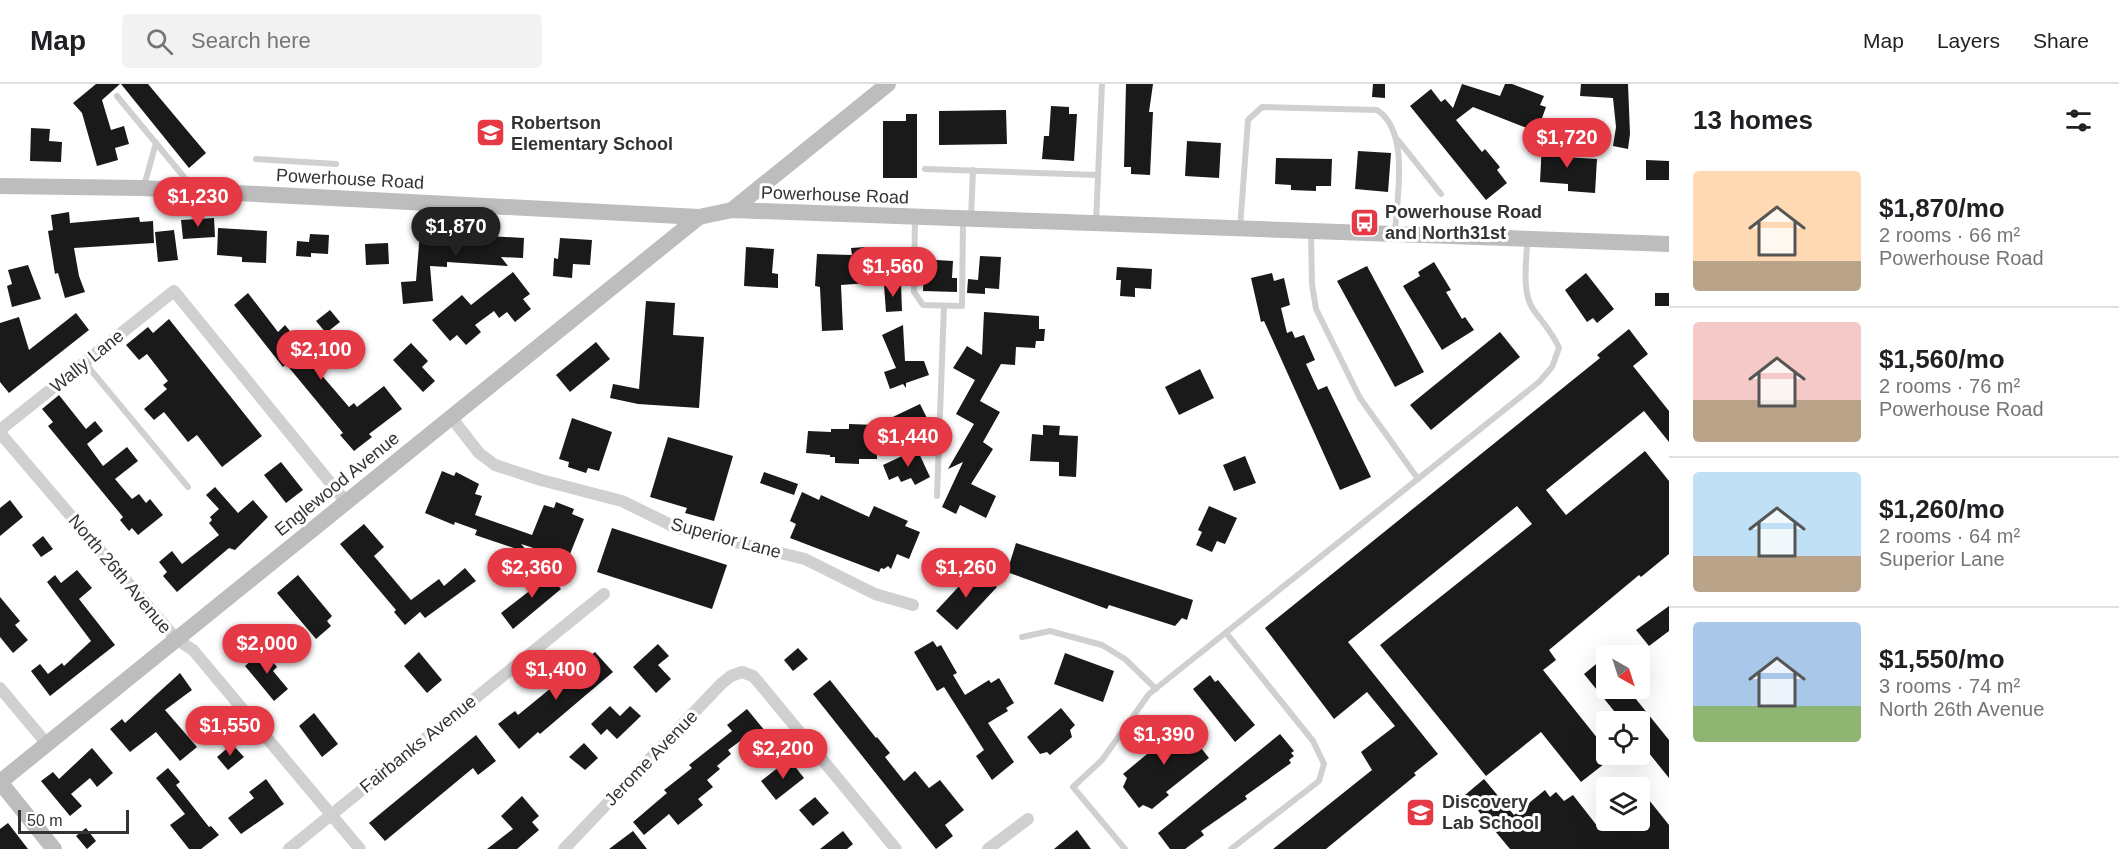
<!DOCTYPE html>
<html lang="en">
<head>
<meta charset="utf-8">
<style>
  :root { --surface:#fff; --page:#f2f2f2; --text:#202124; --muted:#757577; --line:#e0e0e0; --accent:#e63946 }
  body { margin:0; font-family:Arial,sans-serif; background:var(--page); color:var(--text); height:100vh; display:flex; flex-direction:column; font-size:22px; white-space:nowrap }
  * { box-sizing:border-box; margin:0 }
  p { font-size:20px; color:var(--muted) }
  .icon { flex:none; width:33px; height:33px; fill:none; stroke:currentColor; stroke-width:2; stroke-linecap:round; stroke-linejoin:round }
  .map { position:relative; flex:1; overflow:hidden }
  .sheet { display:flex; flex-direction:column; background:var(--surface); width:450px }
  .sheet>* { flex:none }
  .needle { width:39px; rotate:141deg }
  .fabs { position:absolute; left:1596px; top:561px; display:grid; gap:12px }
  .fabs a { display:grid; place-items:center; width:54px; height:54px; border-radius:6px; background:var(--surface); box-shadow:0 6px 24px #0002; font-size:30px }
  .scale { position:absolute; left:18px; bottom:15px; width:111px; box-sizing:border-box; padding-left:6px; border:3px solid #333; border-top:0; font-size:16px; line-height:21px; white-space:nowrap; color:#333; -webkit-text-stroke:4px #fff; paint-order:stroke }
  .price { position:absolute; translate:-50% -51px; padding:0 14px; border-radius:21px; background:var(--accent); color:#fff; font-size:20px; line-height:39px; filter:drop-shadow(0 2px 3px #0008) }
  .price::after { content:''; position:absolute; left:50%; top:36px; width:18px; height:14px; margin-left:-9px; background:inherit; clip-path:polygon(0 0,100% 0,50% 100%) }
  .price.current { background:#222; color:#fff }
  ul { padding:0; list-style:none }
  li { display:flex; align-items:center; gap:18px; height:150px; padding:0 24px }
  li+li { border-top:2px solid var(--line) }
  li span { display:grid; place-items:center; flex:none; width:168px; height:120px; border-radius:6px; color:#555 }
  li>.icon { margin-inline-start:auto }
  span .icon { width:72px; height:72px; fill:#fffc; stroke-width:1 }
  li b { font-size:26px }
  h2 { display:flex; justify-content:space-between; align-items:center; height:72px; padding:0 24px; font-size:26px }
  header { display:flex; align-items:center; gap:36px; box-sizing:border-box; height:84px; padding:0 30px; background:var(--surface); border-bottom:2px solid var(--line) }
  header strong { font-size:28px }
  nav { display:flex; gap:33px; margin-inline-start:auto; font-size:21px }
  .search { width:420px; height:54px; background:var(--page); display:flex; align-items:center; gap:15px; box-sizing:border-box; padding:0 21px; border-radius:6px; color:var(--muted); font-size:22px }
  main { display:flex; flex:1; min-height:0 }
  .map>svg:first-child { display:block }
  .building { fill:#1a1a1a }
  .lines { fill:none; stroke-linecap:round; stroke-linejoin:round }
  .lane { stroke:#d0d0d0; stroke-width:6 }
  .street { stroke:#d0d0d0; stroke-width:12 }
  .secondary { stroke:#bdbdbd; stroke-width:16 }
  .labels { text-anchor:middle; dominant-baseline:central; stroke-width:6; stroke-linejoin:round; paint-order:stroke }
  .poi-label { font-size:18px; font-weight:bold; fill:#333; stroke:#fff; text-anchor:start }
  .street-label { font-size:18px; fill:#333; stroke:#fff }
</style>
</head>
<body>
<header>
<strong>Map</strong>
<div class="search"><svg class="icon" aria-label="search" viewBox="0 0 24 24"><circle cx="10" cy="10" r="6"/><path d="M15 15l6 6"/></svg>Search here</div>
<nav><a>Map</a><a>Layers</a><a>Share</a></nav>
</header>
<main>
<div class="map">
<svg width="1669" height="765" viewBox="0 0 1669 765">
  <rect width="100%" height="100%" fill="#fff"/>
  <g class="building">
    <polygon points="96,0 120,0 102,16 111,46 124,42 129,60 115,64 118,76 97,82 82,29 73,19"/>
    <polygon points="121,0 148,0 206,69 189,84"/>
    <polygon points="1126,0 1153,0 1149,28 1153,28 1150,91 1131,90 1131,83 1124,83"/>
    <polygon points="1373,0 1385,0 1385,14 1372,13"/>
    <polygon points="1462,0 1500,12 1505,0 1512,0 1544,12 1540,21 1546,23 1537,48 1473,23 1456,36 1482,68 1485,65 1500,83 1497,86 1507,99 1486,116 1410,22 1431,5 1441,18 1445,15 1453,24"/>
    <polygon points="1581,0 1628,0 1630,50 1628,65 1613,62 1616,43 1613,14 1580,12"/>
    <polygon points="1051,22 1069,23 1069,30 1077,30 1074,77 1042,75 1044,52 1049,52"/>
    <polygon points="1006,26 1007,60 939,61 939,27"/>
    <polygon points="906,30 917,30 917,94 883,94 883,37 906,37"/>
    <polygon points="31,44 50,45 49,57 62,58 61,78 30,77"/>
    <polygon points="1187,57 1221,59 1219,94 1185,92"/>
    <polygon points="1542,58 1565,60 1564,73 1597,75 1595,109 1568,107 1568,100 1540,98"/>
    <polygon points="1358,67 1391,69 1388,108 1355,105"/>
    <polygon points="1276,74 1332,75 1331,102 1316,102 1316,107 1291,106 1291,101 1275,100"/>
    <polygon points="1646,76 1669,77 1669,96 1646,96"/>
    <polygon points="69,128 70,139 139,133 140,138 153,137 154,159 74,164 79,192 85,208 65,214 58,189 55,190 48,147 53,146 51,131"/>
    <polygon points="214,134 215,153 183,155 181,136"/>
    <polygon points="218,144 267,147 266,179 242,178 242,173 217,171"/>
    <polygon points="174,146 178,176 158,178 155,148"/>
    <polygon points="420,148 524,154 523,174 501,173 508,182 447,178 447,183 430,182 433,217 403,220 401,198 416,197"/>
    <polygon points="310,150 329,151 328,170 311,169 311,173 296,172 297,157 309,158"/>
    <polygon points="560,154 592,156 590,181 573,180 572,194 553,192 554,174 558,175"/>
    <polygon points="388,159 389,180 366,181 365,160"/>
    <polygon points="746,163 774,165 772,189 778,190 778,204 744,202"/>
    <polygon points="865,163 865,173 880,172 881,198 841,201 843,246 822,247 820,203 815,202 817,170 852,171 851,164"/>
    <polygon points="980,172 1001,173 999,205 985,204 985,210 967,209 968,195 978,196"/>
    <polygon points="936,176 953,177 952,194 957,194 957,208 923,207 924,178 936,178"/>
    <polygon points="1434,178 1451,206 1446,208 1462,235 1465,233 1474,246 1442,266 1403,202 1420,192 1418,188"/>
    <polygon points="28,181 41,215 12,223 7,202 12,200 8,186"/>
    <polygon points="1367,182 1424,288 1395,303 1337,197"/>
    <polygon points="1117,183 1152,185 1151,205 1135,204 1135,213 1120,212 1121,196 1116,196"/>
    <polygon points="513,188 530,210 523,215 531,225 515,238 507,228 499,234 494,227 475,241 481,248 466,261 457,251 450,257 432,236 462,211 471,221"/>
    <polygon points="1272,189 1274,197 1284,194 1290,221 1281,224 1287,249 1292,247 1295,254 1304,251 1315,276 1306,280 1318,306 1327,302 1371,393 1340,406 1264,237 1261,238 1251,194"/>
    <polygon points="1586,189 1614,225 1597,239 1593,234 1587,238 1565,206"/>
    <polygon points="901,200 902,227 886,228 884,201"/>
    <polygon points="248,209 278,248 285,241 304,264 301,267 349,323 354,319 357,323 384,302 402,325 369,350 372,353 354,367 340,351 343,349 286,280 283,283 234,221"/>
    <rect x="1655" y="209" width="14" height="13"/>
    <polygon points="646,217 675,219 673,251 704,253 699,324 638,320 610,314 613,300 639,305"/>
    <polygon points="330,226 340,238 326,249 316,237"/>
    <polygon points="984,228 1039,232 1039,245 1045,245 1044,257 1036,257 1035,264 1016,263 1015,281 1001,280 980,317 1000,328 983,358 993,365 971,400 996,412 986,434 960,421 956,430 942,423 963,378 948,385 974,340 956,330 975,296 953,284 967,262 982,271"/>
    <polygon points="76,229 89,246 9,309 0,298 0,239 19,233 29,266"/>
    <polygon points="169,235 262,352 222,383 197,351 188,358 164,328 154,336 144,325 167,305 163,301 168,297 147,270 139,276 126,261 148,243 153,249"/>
    <polygon points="903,241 905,277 924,277 929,291 906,299 906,304 903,300 890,305 884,288 896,284 882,251"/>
    <polygon points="1629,245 1648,270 1633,282 1669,327 1669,358 1644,327 1546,406 1566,431 1645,367 1669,397 1669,470 1641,493 1639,491 1549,566 1556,576 1543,586 1606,665 1606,670 1613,673 1581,698 1541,648 1486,692 1380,561 1532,440 1517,422 1348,558 1438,670 1414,689 1416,691 1326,765 1273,765 1372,686 1361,668 1395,642 1367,608 1334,635 1265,544 1600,274 1597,271"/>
    <polygon points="1500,248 1520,273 1431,346 1410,321"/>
    <polygon points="596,258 610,275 570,308 556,291"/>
    <polygon points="411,259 428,277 422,283 435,297 423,308 393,276"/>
    <polygon points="1200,285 1214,314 1179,331 1165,303"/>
    <polygon points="59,311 86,345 95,337 103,347 87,360 103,382 127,363 138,377 115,395 132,415 139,410 146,419 150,415 163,431 138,451 132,444 129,447 120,436 123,433 48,342 53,338 42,325"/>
    <polygon points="920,320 928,336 920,339 923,345 911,352 907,343 877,358 877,375 859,375 859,380 835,379 835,373 830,373 830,371 806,369 808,347 831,348 831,345 849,345 849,340 876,341"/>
    <polygon points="572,334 612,348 599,387 588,384 586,389 568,383 569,378 559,375"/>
    <polygon points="1043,341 1060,342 1059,351 1078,352 1076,393 1059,392 1059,378 1030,377 1032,350 1043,351"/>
    <polygon points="668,353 733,372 714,437 685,429 687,424 650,413"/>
    <polygon points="917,365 930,393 915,401 911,394 901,398 898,392 889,396 883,381"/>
    <polygon points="1245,372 1256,399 1234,407 1223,381"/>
    <polygon points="281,378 303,406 286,419 264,391"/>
    <polygon points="442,387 454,392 456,388 479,400 475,410 482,412 475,431 532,451 544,421 554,424 556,418 574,425 572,430 584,435 568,475 521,460 529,469 475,451 477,446 455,438 454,441 425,429"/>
    <polygon points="764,388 798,400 794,411 760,399"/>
    <polygon points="215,403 238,429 253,416 268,433 235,466 229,464 177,508 163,492 167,488 159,478 172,467 182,480 219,451 209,439 212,436 210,433 219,425 206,411"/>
    <polygon points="802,408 819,416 821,411 869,433 874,422 908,437 905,442 920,448 909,475 897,470 891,485 888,482 884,485 881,484 879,488 790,454 796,440 790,437"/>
    <polygon points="10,416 23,433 0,452 0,424"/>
    <polygon points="1209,422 1237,434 1225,460 1217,457 1212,468 1196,461 1202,448 1198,446"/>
    <polygon points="364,440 384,463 374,472 411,516 439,495 444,502 465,484 476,497 425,534 420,528 405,541 394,528 396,526 340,460"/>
    <polygon points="612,444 727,481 712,525 597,488"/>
    <polygon points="43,452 53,465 41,473 32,461"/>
    <polygon points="1016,459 1193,516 1187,536 1182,534 1175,542 1109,521 1107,525 1007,488"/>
    <polygon points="976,484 997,503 957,546 936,527"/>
    <polygon points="77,486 92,504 79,515 115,561 50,612 31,587 40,580 48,590 62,579 64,582 91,557 47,498 55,491 61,499"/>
    <polygon points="544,486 561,505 513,545 501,529 532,505 527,500"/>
    <polygon points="298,491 332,532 327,537 331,542 316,555 277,509"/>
    <polygon points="0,513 20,537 15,541 28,556 13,569 0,553"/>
    <polygon points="1669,522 1669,547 1649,562 1636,546"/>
    <polygon points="933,557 937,563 941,561 957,589 953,591 965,611 989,596 991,599 999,594 1014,619 1006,624 1008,627 988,639 1014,678 992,696 976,672 984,666 944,603 937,607 914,568"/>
    <polygon points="658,560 669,572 658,581 671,595 656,609 633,583"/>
    <polygon points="798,564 808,575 793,587 784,576"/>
    <polygon points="263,566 277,583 273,587 288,605 274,617 245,582"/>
    <polygon points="419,568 442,596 427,609 404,582"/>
    <polygon points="595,568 613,588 540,650 538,648 519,665 498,640 515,627 518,631"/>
    <polygon points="1065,569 1114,587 1103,618 1054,600"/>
    <polygon points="1606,572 1606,604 1627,604 1669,656 1669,694 1640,658 1640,638 1623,638 1584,590"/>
    <polygon points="180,589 192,606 165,626 197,663 180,677 156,648 130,668 110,645 122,635 125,639"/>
    <polygon points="1210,591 1215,598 1218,596 1255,641 1235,658 1193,605"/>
    <polygon points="830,596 876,654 877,653 890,669 885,673 904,697 915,687 929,704 940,696 964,726 945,741 953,752 936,765 813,610"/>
    <polygon points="610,622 620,632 630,622 641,632 617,655 607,645 601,651 591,640"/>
    <polygon points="1061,624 1075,641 1070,646 1072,653 1050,671 1047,668 1040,670 1027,653"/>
    <polygon points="747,625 770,653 756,663 747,652 728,666 731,670 717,682 720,685 707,696 713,703 698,715 703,721 678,741 669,730 644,751 633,738 667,709 664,706 692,684 689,681 732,647 727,641"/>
    <polygon points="314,629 338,660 322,673 299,642"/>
    <polygon points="1175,636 1180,643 1183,641 1209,674 1166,708 1169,711 1152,725 1143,721 1139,724 1123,703 1127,694 1123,690 1158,661 1151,653"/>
    <polygon points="1280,650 1294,667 1291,669 1294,672 1289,676 1291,679 1245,712 1247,715 1201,747 1204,751 1185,765 1170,765 1158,749"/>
    <polygon points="476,651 496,677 478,691 473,684 385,757 369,739"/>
    <polygon points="584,659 598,674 585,686 569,673"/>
    <polygon points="232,660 244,673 228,686 217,673"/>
    <polygon points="92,664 113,689 97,703 90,694 71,710 82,722 70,732 41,697 53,688 59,695"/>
    <polygon points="789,675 804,694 776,716 761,697"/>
    <polygon points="168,684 180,698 176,701 209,743 211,742 219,751 201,765 189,765 170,741 185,730 156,694"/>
    <polygon points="266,695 284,720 241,750 228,734 254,714 249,708"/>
    <polygon points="1484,695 1514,731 1545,706 1550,713 1556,708 1564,717 1573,711 1598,743 1606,736 1640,736 1640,724 1649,716 1669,741 1669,765 1510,765 1465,711"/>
    <polygon points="522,712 539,732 532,738 539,746 517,765 487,765 513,745 501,732"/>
    <polygon points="815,713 829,729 813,742 799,726"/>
    <polygon points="8,739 28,765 0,765 0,745"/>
    <polygon points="86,744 96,757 87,765 76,752"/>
    <polygon points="1077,746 1091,765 1054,765"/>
    <polygon points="633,747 647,765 609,765"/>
    <polygon points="843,747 853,760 847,765 820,765"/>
  </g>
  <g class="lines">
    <g class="lane">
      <polyline points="117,12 193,104"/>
      <polyline points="1398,56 1441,110"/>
      <polyline points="256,75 336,80"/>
      <polyline points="925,85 1098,91"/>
      <polyline points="144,102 156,59"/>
      <polyline points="915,133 914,208 923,221 962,222 963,137"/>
      <polyline points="971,134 973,86"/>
      <polyline points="1096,139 1102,0"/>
      <path d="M 1240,144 L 1248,36 L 1262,23 L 1377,26 C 1410,47 1397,113 1395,148"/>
      <polyline points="1311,148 1312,200 1316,225 1360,314 1418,395"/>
      <polyline points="85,279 188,403"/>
      <polyline points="937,412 944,222"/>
      <polyline points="1226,549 1313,657 1324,680 1319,697 1231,765"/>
      <polyline points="1022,553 1050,547 1102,561 1125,575 1156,605"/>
      <path d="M 1125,765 L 1073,703 L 1102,676 L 1149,610 L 1539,298 L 1552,283 L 1559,264 C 1553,249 1542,238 1533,225 C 1521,207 1527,177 1527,156"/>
    </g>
    <g class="street">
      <polyline points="451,333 479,369 495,381 541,396 622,417 677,444 805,475 875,510 913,521"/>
      <polyline points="0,346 174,207 346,418"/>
      <polyline points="0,349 176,555 193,566 360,765"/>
      <polyline points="0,604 47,660"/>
      <polyline points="289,765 604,510"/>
      <polyline points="564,765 721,600 731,592 742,588 753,592 760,600 896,765"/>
      <polyline points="988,765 1028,735"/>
    </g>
    <g class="secondary">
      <polyline points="0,102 141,104 699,133 732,126 1669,160"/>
      <polyline points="732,126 888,0"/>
      <polyline points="0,698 699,133"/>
      <polyline points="0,698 54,765"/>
    </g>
  </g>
  <defs>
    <symbol id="school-square" viewBox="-11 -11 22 22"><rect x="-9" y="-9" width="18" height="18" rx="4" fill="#e63946" stroke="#fff"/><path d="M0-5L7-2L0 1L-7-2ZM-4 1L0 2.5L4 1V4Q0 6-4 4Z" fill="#fff"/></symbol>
    <symbol id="bus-square" viewBox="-11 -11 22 22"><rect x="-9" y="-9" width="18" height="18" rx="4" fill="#e63946" stroke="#fff"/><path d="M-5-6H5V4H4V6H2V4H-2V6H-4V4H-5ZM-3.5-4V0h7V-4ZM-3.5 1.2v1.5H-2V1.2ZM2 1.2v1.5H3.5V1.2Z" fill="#fff"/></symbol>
  </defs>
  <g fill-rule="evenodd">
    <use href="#school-square" x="474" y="32" width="33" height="33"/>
    <use href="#bus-square" x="1348" y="122" width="33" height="33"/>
    <use href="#school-square" x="1404" y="712" width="33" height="33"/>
  </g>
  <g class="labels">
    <g class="poi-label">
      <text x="511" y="39">Robertson<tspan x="511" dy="21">Elementary School</tspan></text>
      <text x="1385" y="128">Powerhouse Road<tspan x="1385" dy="21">and North31st</tspan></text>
      <text x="1442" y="718">Discovery<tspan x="1442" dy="21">Lab School</tspan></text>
    </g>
    <g class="street-label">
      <text transform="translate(350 95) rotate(3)">Powerhouse Road</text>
      <text transform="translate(835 111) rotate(2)">Powerhouse Road</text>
      <text transform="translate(87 277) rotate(-39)">Wally Lane</text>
      <text transform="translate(337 400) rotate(-39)">Englewood Avenue</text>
      <text transform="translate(726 454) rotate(15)">Superior Lane</text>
      <text transform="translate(120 490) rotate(50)">North 26th Avenue</text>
      <text transform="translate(418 660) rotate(-39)">Fairbanks Avenue</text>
      <text transform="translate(651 674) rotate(-46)">Jerome Avenue</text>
    </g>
  </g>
</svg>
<div class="fabs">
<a><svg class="needle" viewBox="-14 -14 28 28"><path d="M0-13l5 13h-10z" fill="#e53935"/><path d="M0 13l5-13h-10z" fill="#757577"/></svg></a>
<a><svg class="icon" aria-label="locate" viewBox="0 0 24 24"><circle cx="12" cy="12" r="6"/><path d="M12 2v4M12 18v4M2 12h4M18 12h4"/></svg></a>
<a><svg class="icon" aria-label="layers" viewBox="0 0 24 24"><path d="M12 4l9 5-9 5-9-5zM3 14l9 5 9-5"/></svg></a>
</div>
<div class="scale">50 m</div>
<b class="price" style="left:1567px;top:85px">$1,720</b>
<b class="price" style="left:198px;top:144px">$1,230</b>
<b class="price current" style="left:456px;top:174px">$1,870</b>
<b class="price" style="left:893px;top:214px">$1,560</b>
<b class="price" style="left:321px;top:297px">$2,100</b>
<b class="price" style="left:908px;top:384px">$1,440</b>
<b class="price" style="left:532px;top:515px">$2,360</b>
<b class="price" style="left:966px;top:515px">$1,260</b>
<b class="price" style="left:267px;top:591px">$2,000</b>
<b class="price" style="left:556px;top:617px">$1,400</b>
<b class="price" style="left:230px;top:673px">$1,550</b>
<b class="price" style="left:1164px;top:682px">$1,390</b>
<b class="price" style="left:783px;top:696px">$2,200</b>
</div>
<section class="sheet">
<h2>13 homes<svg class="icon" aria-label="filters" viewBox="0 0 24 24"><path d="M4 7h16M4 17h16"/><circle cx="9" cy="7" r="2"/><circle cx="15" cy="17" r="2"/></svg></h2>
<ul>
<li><span style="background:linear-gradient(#ffd9b3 75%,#b9a48a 0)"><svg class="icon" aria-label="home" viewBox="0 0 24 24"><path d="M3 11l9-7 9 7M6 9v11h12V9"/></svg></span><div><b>$1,870/mo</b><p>2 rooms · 66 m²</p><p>Powerhouse Road</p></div></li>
<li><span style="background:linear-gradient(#f6c9c9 65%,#b9a48a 0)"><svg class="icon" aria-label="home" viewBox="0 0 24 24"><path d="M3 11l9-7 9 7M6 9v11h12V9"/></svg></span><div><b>$1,560/mo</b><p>2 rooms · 76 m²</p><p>Powerhouse Road</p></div></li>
<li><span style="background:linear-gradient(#bfe0f5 70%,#b9a48a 0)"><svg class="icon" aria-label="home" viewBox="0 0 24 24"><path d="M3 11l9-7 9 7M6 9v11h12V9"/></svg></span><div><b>$1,260/mo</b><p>2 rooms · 64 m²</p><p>Superior Lane</p></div></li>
<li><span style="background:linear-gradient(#a9c7e8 70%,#8fb573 0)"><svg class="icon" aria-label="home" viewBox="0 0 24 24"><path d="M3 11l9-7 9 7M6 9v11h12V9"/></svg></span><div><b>$1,550/mo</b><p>3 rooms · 74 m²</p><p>North 26th Avenue</p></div></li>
</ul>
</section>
</main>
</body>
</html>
